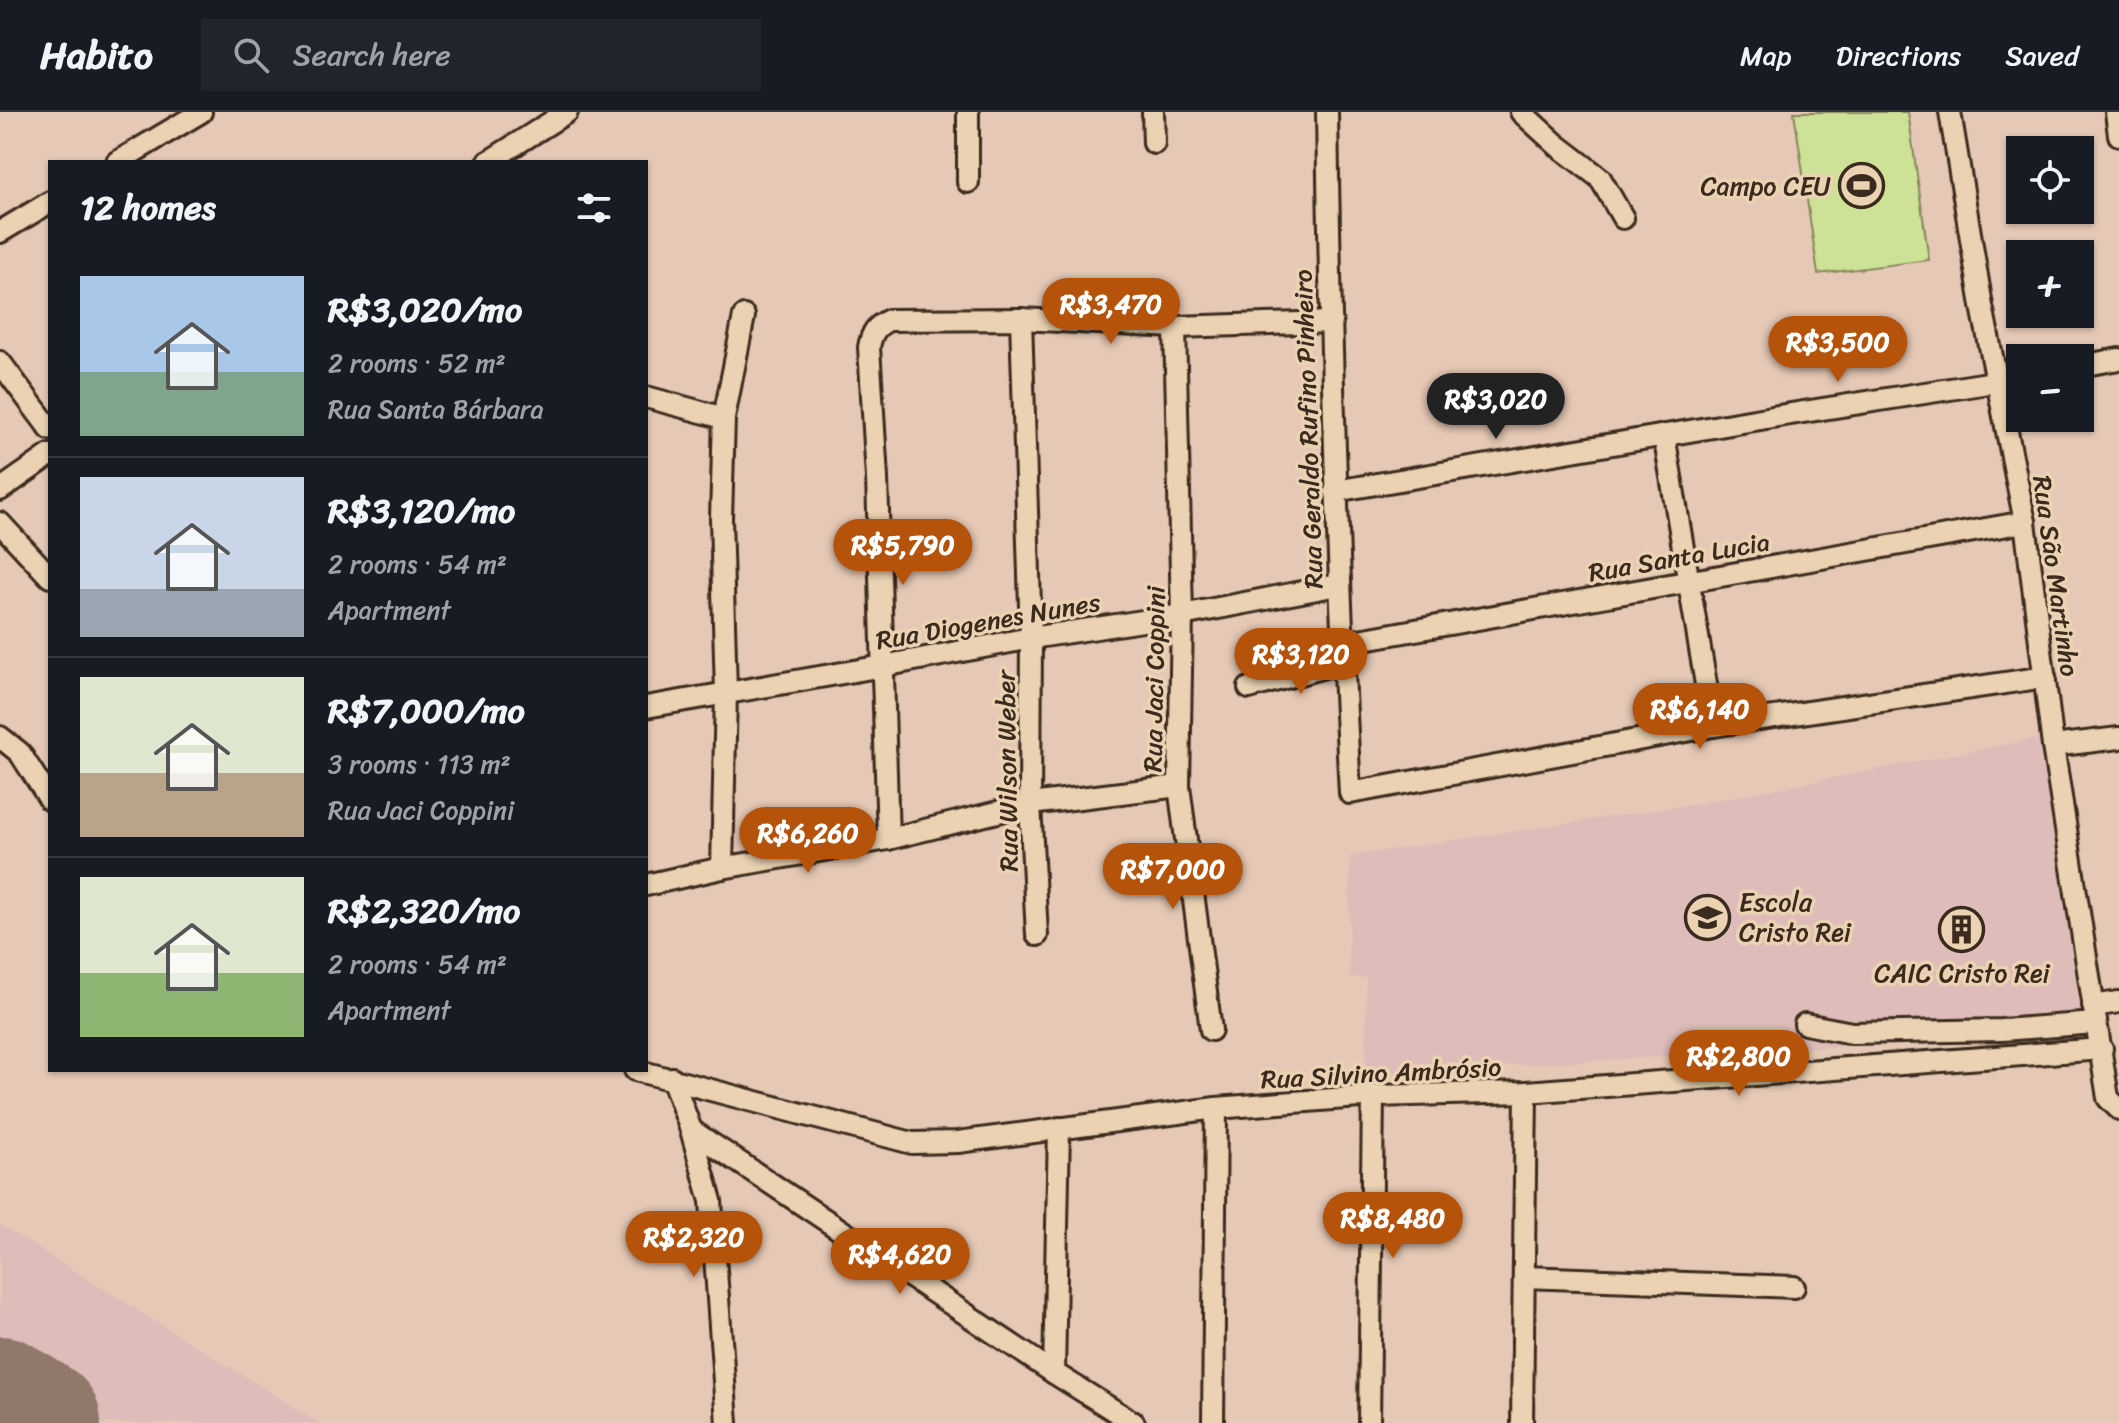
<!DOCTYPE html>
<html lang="en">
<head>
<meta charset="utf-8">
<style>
  :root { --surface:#171b24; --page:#20242c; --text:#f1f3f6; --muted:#9ea1a6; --line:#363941; --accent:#b45309 }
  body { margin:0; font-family:Sriracha,sans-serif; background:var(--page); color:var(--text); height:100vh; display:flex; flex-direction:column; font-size:30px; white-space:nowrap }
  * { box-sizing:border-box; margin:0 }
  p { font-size:26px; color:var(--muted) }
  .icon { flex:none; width:44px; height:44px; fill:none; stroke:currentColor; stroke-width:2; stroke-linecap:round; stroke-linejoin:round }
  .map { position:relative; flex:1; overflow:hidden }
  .panel { position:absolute; left:48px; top:48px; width:600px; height:912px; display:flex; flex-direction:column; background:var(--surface); border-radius:0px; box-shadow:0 2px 6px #0004 }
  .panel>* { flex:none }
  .tools { position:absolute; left:2006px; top:24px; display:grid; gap:16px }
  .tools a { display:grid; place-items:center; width:88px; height:88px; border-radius:0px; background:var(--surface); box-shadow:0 2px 6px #0004; font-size:40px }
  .price { position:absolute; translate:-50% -68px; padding:0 18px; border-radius:28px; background:var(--accent); color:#fff; font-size:26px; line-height:52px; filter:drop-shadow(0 2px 4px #0008) }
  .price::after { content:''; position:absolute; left:50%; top:48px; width:24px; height:18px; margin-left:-12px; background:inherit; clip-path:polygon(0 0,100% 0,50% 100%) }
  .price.selected { background:#222; color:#fff }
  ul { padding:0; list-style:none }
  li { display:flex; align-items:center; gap:24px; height:200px; padding:0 32px }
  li+li { border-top:2px solid var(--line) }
  li span { display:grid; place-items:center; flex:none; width:224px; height:160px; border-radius:0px; color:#555 }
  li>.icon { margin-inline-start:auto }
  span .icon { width:96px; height:96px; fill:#fffc; stroke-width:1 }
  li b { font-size:34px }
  h2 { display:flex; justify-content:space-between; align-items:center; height:96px; padding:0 32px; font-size:34px }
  header { display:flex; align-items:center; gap:48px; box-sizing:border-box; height:112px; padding:0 40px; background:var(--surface); border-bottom:2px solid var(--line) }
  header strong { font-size:38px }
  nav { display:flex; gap:44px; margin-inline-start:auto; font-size:28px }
  .search { width:560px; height:72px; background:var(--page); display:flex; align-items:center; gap:20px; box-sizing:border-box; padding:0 28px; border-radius:0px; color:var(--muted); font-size:30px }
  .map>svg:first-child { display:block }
  .built { fill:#debcb9 }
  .green { fill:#cde296; stroke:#84865a; stroke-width:2 }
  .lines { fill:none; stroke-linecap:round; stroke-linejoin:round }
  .runway { stroke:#90796a; stroke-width:128 }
  .minor-casing { stroke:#3b2a1e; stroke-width:26 }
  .minor { stroke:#ead2b2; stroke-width:20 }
  .labels { text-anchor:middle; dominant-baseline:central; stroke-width:7; stroke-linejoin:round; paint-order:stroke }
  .poi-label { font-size:26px; fill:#3b2a1e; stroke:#ead2b2; text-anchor:end }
  .street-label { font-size:26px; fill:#3b2a1e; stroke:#ead2b2 }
</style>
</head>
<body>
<header>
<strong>Habito</strong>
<div class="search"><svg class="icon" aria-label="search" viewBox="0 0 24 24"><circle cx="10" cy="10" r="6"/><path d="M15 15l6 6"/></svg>Search here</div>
<nav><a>Map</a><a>Directions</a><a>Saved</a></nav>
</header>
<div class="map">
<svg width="2119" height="1311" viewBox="0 0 2119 1311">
  <rect width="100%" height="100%" fill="#e5c8b5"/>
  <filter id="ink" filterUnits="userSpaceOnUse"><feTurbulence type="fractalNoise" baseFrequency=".0125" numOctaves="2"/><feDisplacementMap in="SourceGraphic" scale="16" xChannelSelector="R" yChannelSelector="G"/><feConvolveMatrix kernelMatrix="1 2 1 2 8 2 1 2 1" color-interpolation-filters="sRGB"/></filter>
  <g filter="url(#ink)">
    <g class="built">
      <polygon points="2040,626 2083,920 1366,962 1366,866 1349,865 1350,744 1696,692"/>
      <polygon points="0,1113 241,1262 319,1311 0,1311"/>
    </g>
    <polygon class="green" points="1794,0 1908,0 1929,148 1818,162"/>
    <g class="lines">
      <polyline class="runway" points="0,1288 37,1311"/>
      <defs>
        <g id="minor">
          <polyline points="1153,0 1154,31"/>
          <path d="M 1327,0 C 1330,227 1338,454 1350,681 L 1713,614 L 2045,565"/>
          <polyline points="1521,0 1557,33 1600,66 1623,106"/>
          <polyline points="1950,0 1982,194 2025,410 2053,634 2108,986 2119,997"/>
          <polyline points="2116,0 2119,23"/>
          <polyline points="117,50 201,0"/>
          <polyline points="488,50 567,0"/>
          <polyline points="968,70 968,0"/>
          <polyline points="0,120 50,90"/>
          <polyline points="1021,207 1031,526 1030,692 1037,823"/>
          <polyline points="1175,215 1182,503 1179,674 1211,918"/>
          <polyline points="0,250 50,317"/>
          <polyline points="2080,254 2119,247"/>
          <polyline points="646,285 724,306"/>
          <polyline points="1664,323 1713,614"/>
          <polyline points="0,378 50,343"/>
          <polyline points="1335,379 1778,304 2020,266"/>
          <polyline points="0,411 50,465"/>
          <polyline points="1342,531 2025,410"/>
          <polyline points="1249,576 1343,550"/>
          <polyline points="646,595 883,554 1031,526 1182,503 1338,473"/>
          <polyline points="0,625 20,641 50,688"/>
          <polyline points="2053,634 2119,626"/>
          <path d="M 888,727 L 877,366 L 869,235 C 872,220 876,214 889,208 L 1021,207 L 1175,215 L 1332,210"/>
          <polyline points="722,756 726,581 721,406 724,306 744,204"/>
          <polyline points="646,773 722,756 888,727 1030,692 1179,674"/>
          <polyline points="2093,894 2119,890"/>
          <polyline points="1805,912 1852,921 2001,918 2096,911"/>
          <polyline points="635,958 912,1031 958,1030 1216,996 1373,984 1526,980 2102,937"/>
          <polyline points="672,966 691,1018 711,1089 727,1311"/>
          <polyline points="691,1018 1054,1261 1134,1311"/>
          <polyline points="1524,1165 1794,1175"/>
          <polyline points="1054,1261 1059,1016"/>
          <polyline points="1213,1311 1216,996"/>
          <polyline points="1369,1311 1373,984"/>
          <polyline points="1522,1311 1526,980"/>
        </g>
      </defs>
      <use href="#minor" class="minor-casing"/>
      <use href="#minor" class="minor"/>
    </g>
  </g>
  <defs>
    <symbol id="stadium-ring" viewBox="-11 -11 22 22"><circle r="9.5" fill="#ead2b2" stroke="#3b2a1e" stroke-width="1.5"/><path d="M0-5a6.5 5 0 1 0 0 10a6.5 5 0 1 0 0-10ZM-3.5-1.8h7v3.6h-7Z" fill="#3b2a1e"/></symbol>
    <symbol id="school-ring" viewBox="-11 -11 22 22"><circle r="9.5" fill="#ead2b2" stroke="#3b2a1e" stroke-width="1.5"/><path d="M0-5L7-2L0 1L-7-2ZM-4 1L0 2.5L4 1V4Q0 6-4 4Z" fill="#3b2a1e"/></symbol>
    <symbol id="building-ring" viewBox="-11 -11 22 22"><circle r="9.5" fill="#ead2b2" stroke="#3b2a1e" stroke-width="1.5"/><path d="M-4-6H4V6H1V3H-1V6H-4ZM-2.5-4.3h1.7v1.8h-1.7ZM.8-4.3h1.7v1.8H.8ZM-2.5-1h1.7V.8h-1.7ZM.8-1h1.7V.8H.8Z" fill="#3b2a1e"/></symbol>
  </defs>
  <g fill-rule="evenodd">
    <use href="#stadium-ring" x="1836" y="48" width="51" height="51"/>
    <use href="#school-ring" x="1682" y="780" width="51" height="51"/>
    <use href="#building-ring" x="1936" y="792" width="51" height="51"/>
  </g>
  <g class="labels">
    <g class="poi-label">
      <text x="1831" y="74">Campo CEU</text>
      <text x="1739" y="790" text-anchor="start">Escola<tspan x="1739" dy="30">Cristo Rei</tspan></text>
      <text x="1962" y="861" text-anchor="middle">CAIC Cristo Rei</text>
    </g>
    <g class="street-label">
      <text transform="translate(1308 317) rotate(-92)">Rua Geraldo Rufino Pinheiro</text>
      <text transform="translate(1679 445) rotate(-10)">Rua Santa Lucia</text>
      <text transform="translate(2056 464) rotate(82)">Rua São Martinho</text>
      <text transform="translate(988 509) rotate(-10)">Rua Diogenes Nunes</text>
      <text transform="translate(1154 567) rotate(-89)">Rua Jaci Coppini</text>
      <text transform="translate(1007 659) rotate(-91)">Rua Wilson Weber</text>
      <text transform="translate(1381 961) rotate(-3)">Rua Silvino Ambrósio</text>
    </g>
  </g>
</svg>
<div class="tools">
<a><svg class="icon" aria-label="locate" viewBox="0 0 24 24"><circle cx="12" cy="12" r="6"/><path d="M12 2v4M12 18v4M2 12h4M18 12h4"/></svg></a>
<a>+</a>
<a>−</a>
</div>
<b class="price" style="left:1111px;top:234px">R$3,470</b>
<b class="price" style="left:1838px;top:272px">R$3,500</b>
<b class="price selected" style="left:1496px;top:329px">R$3,020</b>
<b class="price" style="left:903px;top:475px">R$5,790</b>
<b class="price" style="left:1301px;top:584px">R$3,120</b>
<b class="price" style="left:1700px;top:639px">R$6,140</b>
<b class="price" style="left:808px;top:763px">R$6,260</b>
<b class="price" style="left:1173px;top:799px">R$7,000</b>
<b class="price" style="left:1739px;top:986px">R$2,800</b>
<b class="price" style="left:1393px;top:1148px">R$8,480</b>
<b class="price" style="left:694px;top:1167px">R$2,320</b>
<b class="price" style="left:900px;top:1184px">R$4,620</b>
<section class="panel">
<h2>12 homes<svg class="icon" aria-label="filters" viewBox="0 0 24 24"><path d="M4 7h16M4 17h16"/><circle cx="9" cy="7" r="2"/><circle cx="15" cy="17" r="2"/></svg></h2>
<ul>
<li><span style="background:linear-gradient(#a9c7e8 60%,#7fa58c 0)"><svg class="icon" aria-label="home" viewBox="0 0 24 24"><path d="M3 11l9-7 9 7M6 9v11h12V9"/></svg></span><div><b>R$3,020/mo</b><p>2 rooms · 52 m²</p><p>Rua Santa Bárbara</p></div></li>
<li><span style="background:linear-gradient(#c9d6e8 70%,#9aa5b1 0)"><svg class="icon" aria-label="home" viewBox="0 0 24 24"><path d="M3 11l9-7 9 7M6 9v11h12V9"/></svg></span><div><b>R$3,120/mo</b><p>2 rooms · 54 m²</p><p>Apartment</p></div></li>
<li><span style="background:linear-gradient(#dfe7d0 60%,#b9a48a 0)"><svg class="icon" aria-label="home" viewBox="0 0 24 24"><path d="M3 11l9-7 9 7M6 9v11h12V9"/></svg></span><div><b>R$7,000/mo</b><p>3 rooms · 113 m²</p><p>Rua Jaci Coppini</p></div></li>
<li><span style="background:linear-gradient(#dfe7d0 60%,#8fb573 0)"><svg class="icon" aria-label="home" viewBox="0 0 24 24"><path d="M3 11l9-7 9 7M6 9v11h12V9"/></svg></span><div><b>R$2,320/mo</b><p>2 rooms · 54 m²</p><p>Apartment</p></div></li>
</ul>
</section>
</div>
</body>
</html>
